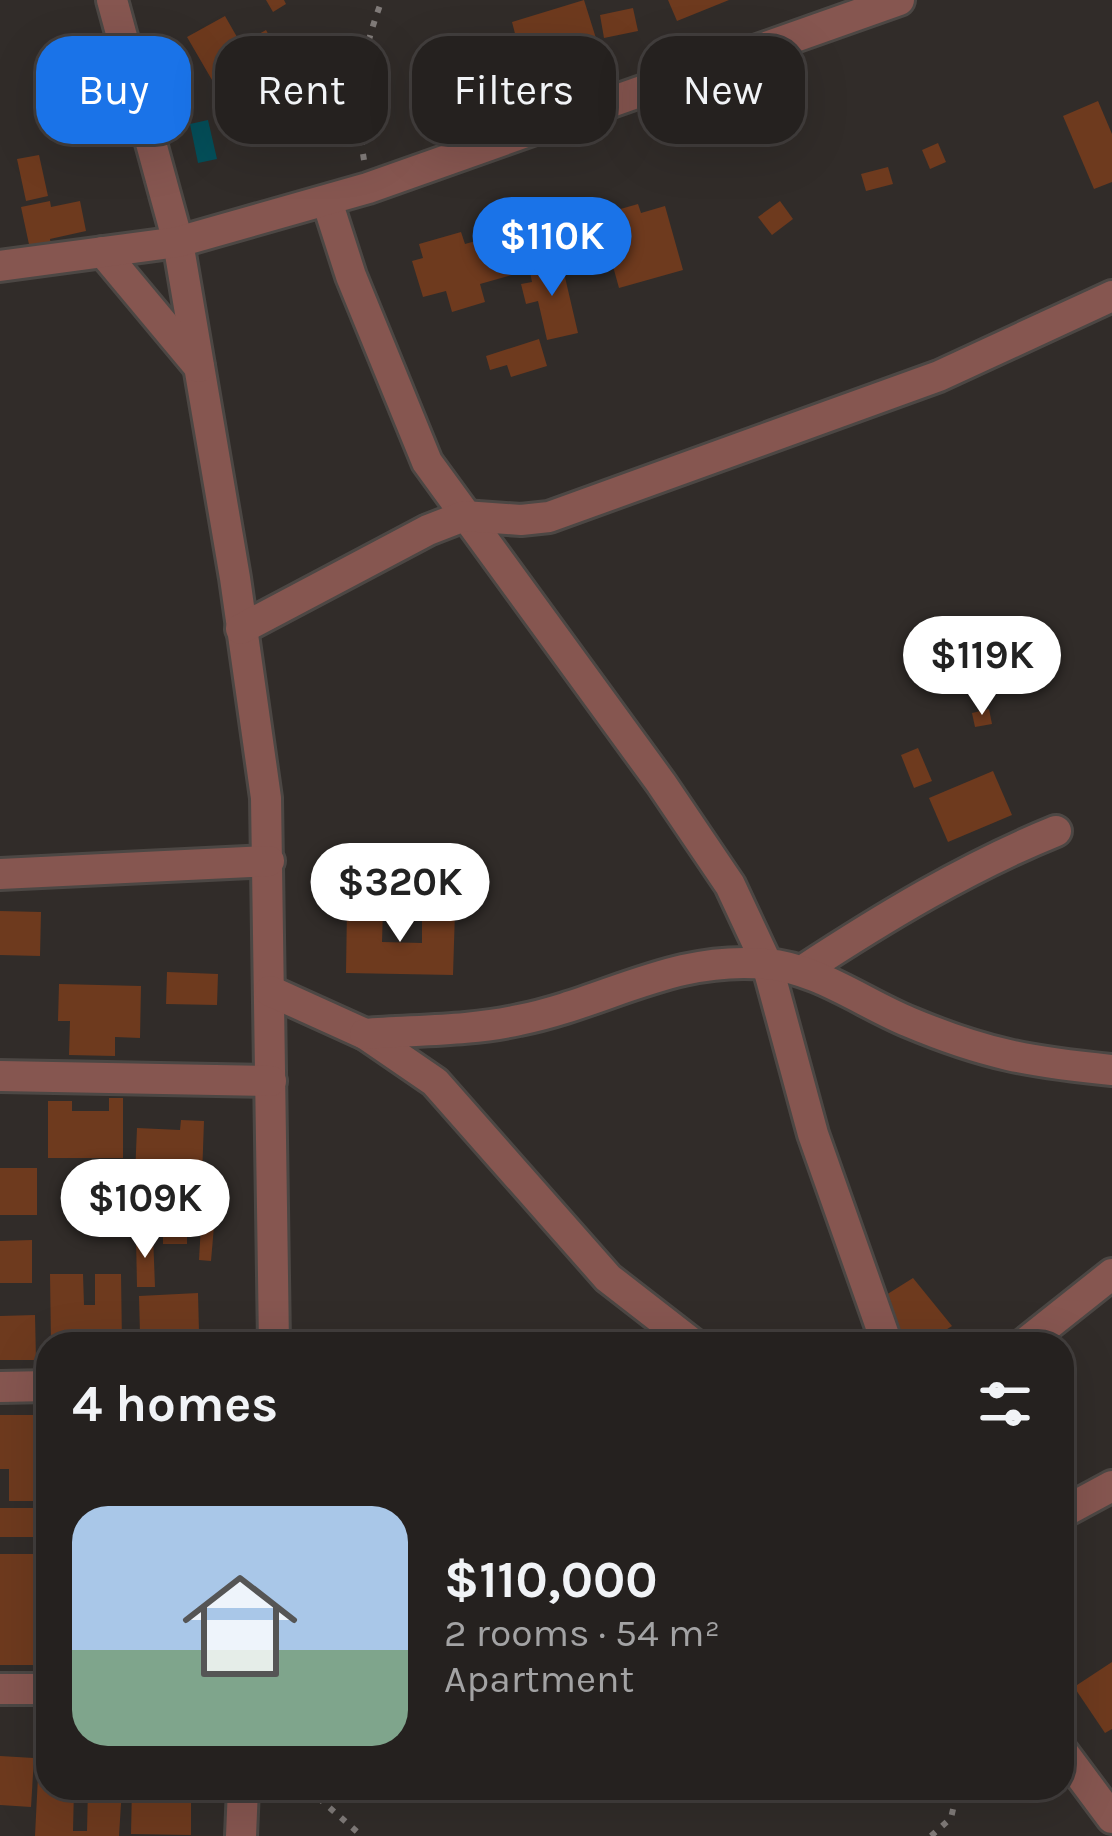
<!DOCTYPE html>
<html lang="en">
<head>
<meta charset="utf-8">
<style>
  :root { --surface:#25211f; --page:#312e2c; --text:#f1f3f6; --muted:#a3a3a4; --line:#423e3d; --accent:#1a73e8 }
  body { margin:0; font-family:Karla,sans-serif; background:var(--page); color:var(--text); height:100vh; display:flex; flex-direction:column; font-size:45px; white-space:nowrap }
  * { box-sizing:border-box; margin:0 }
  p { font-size:39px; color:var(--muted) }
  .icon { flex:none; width:66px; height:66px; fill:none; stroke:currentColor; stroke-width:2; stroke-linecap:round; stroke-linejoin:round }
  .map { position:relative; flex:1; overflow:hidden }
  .panel { position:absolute; left:36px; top:1332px; width:1038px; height:468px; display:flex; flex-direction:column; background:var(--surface); border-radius:36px; box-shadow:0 12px 48px #0002,0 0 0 3px var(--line) }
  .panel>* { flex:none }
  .guide { position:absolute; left:36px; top:36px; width:1041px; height:108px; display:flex; gap:24px }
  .price { position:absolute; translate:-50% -102px; padding:0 27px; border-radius:42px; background:#fff; color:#222; font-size:39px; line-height:78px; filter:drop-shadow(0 3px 6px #0008) }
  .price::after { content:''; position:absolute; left:50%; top:72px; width:36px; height:27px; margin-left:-18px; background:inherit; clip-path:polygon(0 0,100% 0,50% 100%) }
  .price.current { background:var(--accent); color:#fff }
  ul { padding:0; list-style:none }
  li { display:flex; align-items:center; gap:36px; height:300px; padding:0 36px }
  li+li { border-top:3px solid var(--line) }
  li span { display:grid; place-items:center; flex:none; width:336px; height:240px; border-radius:36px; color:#555 }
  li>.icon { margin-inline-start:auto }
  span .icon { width:144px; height:144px; fill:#fffc; stroke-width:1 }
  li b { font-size:51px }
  h2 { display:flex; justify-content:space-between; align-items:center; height:144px; padding:0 36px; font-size:51px }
  .chip { padding:0 42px; border-radius:36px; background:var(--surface); box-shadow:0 12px 48px #0002,0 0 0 3px var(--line); font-size:42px; line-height:108px }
  .chip.current { background:var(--accent); color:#fff }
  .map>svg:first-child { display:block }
  .water { fill:#054f5a }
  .building { fill:#6e3a1e }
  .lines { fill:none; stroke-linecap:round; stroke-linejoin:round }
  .minor-casing { stroke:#4c4744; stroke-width:36 }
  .path { stroke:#807b79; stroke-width:6; stroke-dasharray:6 9; stroke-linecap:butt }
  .minor { stroke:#865650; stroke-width:30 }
</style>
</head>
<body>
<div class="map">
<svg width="1112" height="1836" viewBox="0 0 1112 1836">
  <rect width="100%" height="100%" fill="#312c29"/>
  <polygon class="water" points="208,120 217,159 198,163 190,124"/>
  <g class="building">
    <polygon points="266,0 284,0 286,4 273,12"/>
    <polygon points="584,0 600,51 502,81 493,53 518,45 512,22"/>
    <polygon points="668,0 729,0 677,21"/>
    <polygon points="633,8 638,31 604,38 600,15"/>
    <polygon points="225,16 241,44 266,30 281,57 219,92 187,37"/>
    <polygon points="1098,101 1112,134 1112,182 1094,189 1063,116"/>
    <polygon points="938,143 946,162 930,169 922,150"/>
    <polygon points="39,155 48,196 26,201 17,159"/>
    <polygon points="888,167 893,184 866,191 861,174"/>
    <polygon points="50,201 51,207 80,201 86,231 50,239 51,245 30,249 21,207"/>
    <polygon points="780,201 793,219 772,235 758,217"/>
    <polygon points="638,204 641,213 665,206 683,270 619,288 611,259 595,264 582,220"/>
    <polygon points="461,232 465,244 504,233 515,274 480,284 485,302 452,312 446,291 423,297 412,261 423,258 419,244"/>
    <polygon points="561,260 578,333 547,340 538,301 526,304 521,284 532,282 529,267"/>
    <polygon points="539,339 547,366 511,377 507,365 490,370 486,356"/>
    <polygon points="989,709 992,724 975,727 972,713"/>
    <polygon points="918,748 932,781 914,788 901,755"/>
    <polygon points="993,771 1012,815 948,842 929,798"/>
    <polygon points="347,908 383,909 382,942 422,943 422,911 455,911 453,975 346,973"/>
    <polygon points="0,911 41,912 40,956 0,955"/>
    <polygon points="167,972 218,974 217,1005 166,1004"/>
    <polygon points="59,984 141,986 140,1038 115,1037 115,1056 69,1055 70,1021 58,1021"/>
    <polygon points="109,1098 123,1098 123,1158 48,1158 48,1101 72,1101 72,1111 109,1111"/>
    <polygon points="181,1120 204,1121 202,1177 135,1175 137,1128 180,1130"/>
    <rect x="0" y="1168" width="37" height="47"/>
    <polygon points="131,1198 144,1198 144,1218 132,1218"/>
    <rect x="163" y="1224" width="24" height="20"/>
    <polygon points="201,1225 214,1226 211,1261 199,1260"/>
    <polygon points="153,1235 155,1287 137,1287 136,1236"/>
    <polygon points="32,1240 32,1283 0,1283 0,1241"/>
    <polygon points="50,1274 83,1274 84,1305 95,1305 95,1274 121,1274 122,1344 51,1344"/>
    <polygon points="913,1278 952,1326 923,1344 898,1344 878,1300"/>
    <polygon points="198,1293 199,1332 140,1334 139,1296"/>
    <polygon points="35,1315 36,1360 0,1360 0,1316"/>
    <polygon points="0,1415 39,1415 39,1501 9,1501 9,1469 0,1469"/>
    <rect x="0" y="1508" width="39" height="29"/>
    <rect x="0" y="1554" width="39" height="111"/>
    <polygon points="1112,1662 1112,1729 1105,1733 1074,1687"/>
    <polygon points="40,1736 48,1737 48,1788 74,1788 73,1831 87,1831 88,1788 122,1788 119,1836 35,1836"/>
    <polygon points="0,1756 34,1758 31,1807 0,1805"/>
    <polygon points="132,1788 191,1788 191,1835 131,1834"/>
  </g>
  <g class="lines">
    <defs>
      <g id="minor">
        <polyline points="112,0 178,242 235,578 266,798 274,1344"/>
        <polyline points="327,201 351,276 427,462 661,783 730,885 767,964 813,1134 887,1344"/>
        <polyline points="103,252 199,367"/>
        <polyline points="0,266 178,242 368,188 899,0"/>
        <polyline points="241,629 428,530 464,516 521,520 549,517 939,376 1112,296"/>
        <polyline points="0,874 269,861"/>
        <path d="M 802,971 C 883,918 967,867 1056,831"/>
        <polyline points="270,991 365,1034 435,1082 608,1278 693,1344"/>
        <path d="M 365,1034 C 415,1030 470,1031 519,1020 C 605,1003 674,955 766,964 C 817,968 863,1003 909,1022 C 985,1054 1030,1062 1112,1070"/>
        <polyline points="0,1076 271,1081"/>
        <polyline points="1024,1344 1112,1274"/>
        <polyline points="0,1387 48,1386"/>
        <polyline points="1062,1513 1112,1486"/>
        <polyline points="0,1689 48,1689"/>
        <polyline points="1062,1751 1112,1818"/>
        <polyline points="241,1836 243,1788"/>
      </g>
    </defs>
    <use href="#minor" class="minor-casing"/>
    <g class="path">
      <path d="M 364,160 C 354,102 361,55 382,0"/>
      <polyline points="307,1788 362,1836"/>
      <polyline points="931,1836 951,1818 958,1788"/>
    </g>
    <use href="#minor" class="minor"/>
  </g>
</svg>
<b class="price current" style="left:552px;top:299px">$110K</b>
<b class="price" style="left:982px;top:718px">$119K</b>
<b class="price" style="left:400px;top:945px">$320K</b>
<b class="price" style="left:145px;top:1261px">$109K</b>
<div class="guide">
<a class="chip current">Buy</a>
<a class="chip">Rent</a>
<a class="chip">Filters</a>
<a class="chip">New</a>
</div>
<section class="panel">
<h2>4 homes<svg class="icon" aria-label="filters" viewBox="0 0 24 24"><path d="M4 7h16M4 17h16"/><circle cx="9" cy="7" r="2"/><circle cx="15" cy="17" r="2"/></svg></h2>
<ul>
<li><span style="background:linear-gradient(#a9c7e8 60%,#7fa58c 0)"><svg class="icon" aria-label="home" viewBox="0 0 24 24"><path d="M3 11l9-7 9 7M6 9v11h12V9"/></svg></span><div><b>$110,000</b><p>2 rooms · 54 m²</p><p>Apartment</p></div></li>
</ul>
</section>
</div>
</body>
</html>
